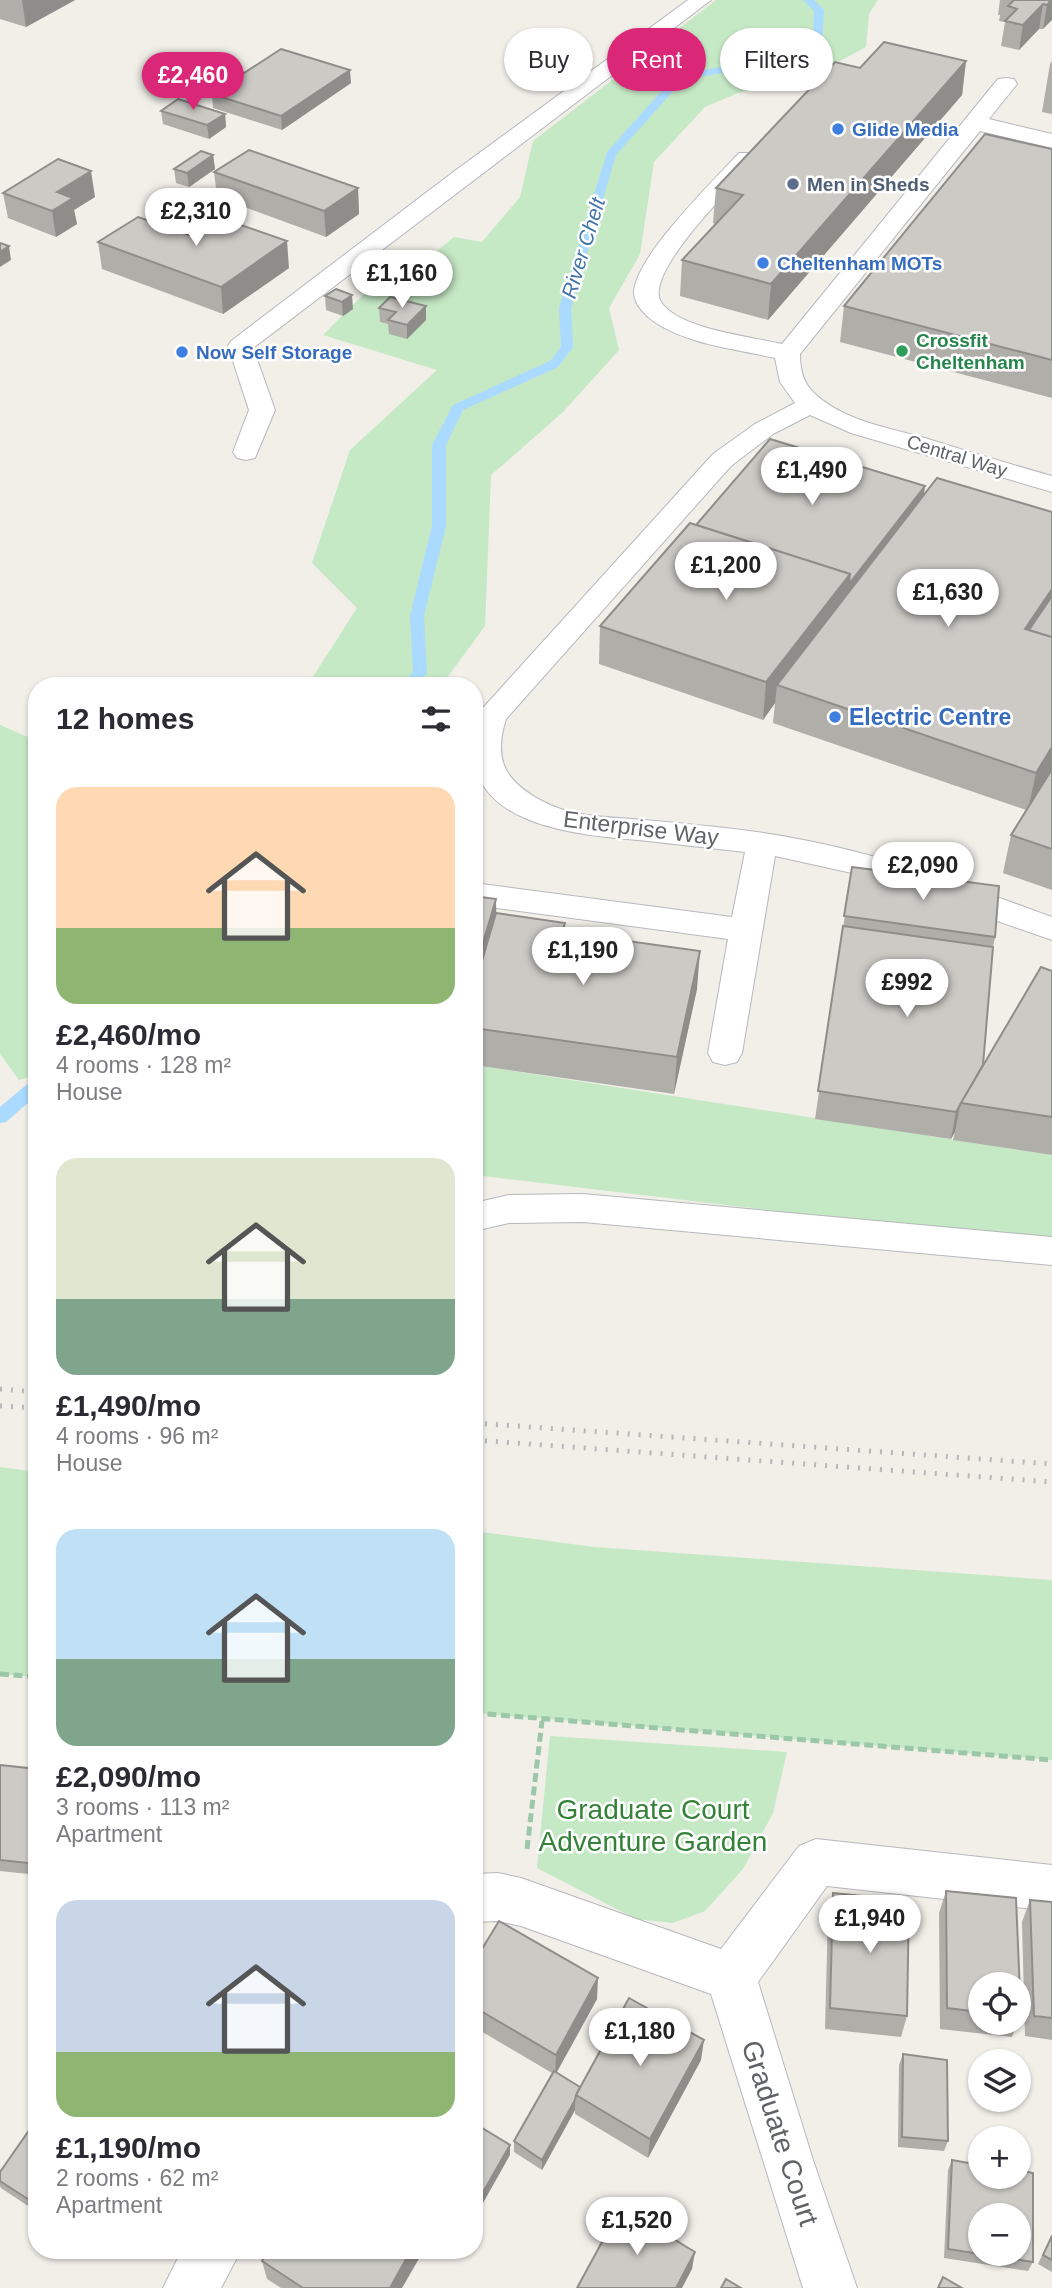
<!DOCTYPE html>
<html lang="en">
<head>
<meta charset="utf-8">
<style>
  :root { --surface:#fff; --page:#f2f2f3; --text:#2b2b33; --muted:#7c7c81; --accent:#db2777 }
  body { margin:0; font-family:Helvetica,sans-serif; background:var(--page); color:var(--text); height:100vh; display:flex; flex-direction:column; font-size:26px; white-space:nowrap }
  * { box-sizing:border-box; margin:0 }
  p { font-size:23px; color:var(--muted) }
  .icon { flex:none; width:38px; height:38px; fill:none; stroke:currentColor; stroke-width:2; stroke-linecap:round; stroke-linejoin:round }
  .map { position:relative; flex:1; overflow:hidden }
  .sheet { position:absolute; left:28px; top:677px; width:455px; height:1582px; display:flex; flex-direction:column; background:var(--surface); border-radius:28px; box-shadow:0 2px 5px #0004 }
  .sheet>* { flex:none }
  .guide { position:absolute; left:504px; top:28px; width:443px; height:63px; display:flex; gap:14px }
  .tools { position:absolute; left:968px; top:1972px; display:grid; gap:14px }
  .tools a { display:grid; place-items:center; width:63px; height:63px; border-radius:50%; background:var(--surface); box-shadow:0 2px 5px #0004; font-size:35px }
  .price { position:absolute; translate:-50% -60px; padding:0 16px; border-radius:24px; background:#fff; color:#222; font-size:23px; line-height:46px; filter:drop-shadow(0 2px 4px #0008) }
  .price::after { content:''; position:absolute; left:50%; top:42px; width:21px; height:16px; margin-left:-10px; background:inherit; clip-path:polygon(0 0,100% 0,50% 100%) }
  .price.selected { background:var(--accent); color:#fff }
  ul { padding:0; list-style:none }
  li { display:grid; align-content:center; gap:14px; height:371px; padding:0 28px }
  li span { display:grid; place-items:center; height:217px; border-radius:21px; color:#555 }
  li>.icon { margin-inline-start:auto }
  span .icon { width:126px; height:126px; fill:#fffc; stroke-width:1 }
  li b { font-size:30px }
  h2 { display:flex; justify-content:space-between; align-items:center; height:84px; padding:0 28px; font-size:30px }
  .tag { padding:0 24px; border-radius:32px; background:var(--surface); box-shadow:0 2px 5px #0004; font-size:24px; line-height:63px }
  .tag.selected { background:var(--accent); color:#fff }
  .map>svg:first-child { display:block }
  .green { fill:#c5e8c5 }
  .lines { fill:none; stroke-linecap:round; stroke-linejoin:round }
  .stream { fill:#aadaff; fill-rule:evenodd }
  .service-casing { stroke:#b5b8bc; stroke-width:2 }
  .minor-casing { stroke:#b5b8bc; stroke-width:2 }
  .path { stroke:#9cc7a9; stroke-width:5; stroke-dasharray:9 4.5; stroke-linecap:butt }
  .service { fill:#fff; fill-rule:evenodd }
  .minor { fill:#fff; fill-rule:evenodd }
  .rail { stroke:#b6b7b8; stroke-width:5; stroke-dasharray:2 9; stroke-linecap:butt }
  .wall { fill:#afaea9 }
  .shaded-wall { fill:#8f8d8a }
  .building { fill:#cccac5; stroke:#8f8d8a; stroke-width:2 }
  .shop-dot { fill:#3f7fe0; stroke:#fff; stroke-width:2.5 }
  .service-dot { fill:#5c6f8a; stroke:#fff; stroke-width:2.5 }
  .leisure-dot { fill:#2e9e5b; stroke:#fff; stroke-width:2.5 }
  .labels { text-anchor:middle; dominant-baseline:central; stroke-width:5; stroke-linejoin:round; paint-order:stroke }
  .far-shop-label { font-size:19px; font-weight:bold; fill:#366cbe; stroke:#fff; text-anchor:start }
  .far-service-label { font-size:19px; font-weight:bold; fill:#4e5e75; stroke:#fff; text-anchor:start }
  .far-leisure-label { font-size:19px; font-weight:bold; fill:#27864d; stroke:#fff; text-anchor:start }
  .far-street-label { font-size:19px; fill:#5f6368; stroke:#fff }
  .far-water-label { font-size:21px; font-style:italic; fill:#4174aa; stroke:#fff }
  .shop-label { font-size:23px; font-weight:bold; fill:#366cbe; stroke:#fff; text-anchor:start }
  .street-label { font-size:23px; fill:#5f6368; stroke:#fff }
  .near-park-label { font-size:28px; fill:#348238; stroke:#fff }
  .near-street-label { font-size:28px; fill:#5f6368; stroke:#fff }
</style>
</head>
<body>
<div class="map">
<svg width="1052" height="2288" viewBox="0 0 1052 2288">
  <rect width="100%" height="100%" fill="#f1efe8"/>
  <g class="green">
    <polygon points="716,0 878,0 869,14 866,47 812,76 738,93 705,107 654,162 640,254 609,308 619,350 563,412 491,475 485,626 441,686 307,686 357,608 312,563 350,450 437,370 323,335 400,258 425,261 454,237 482,242 520,197 533,141"/>
    <polygon points="0,725 37,741 37,1075 19,1080 0,1054"/>
    <polygon points="474,1065 1052,1155 1052,1244 474,1175"/>
    <polygon points="0,1467 37,1472 37,1677 0,1674"/>
    <polygon points="474,1531 594,1547 1052,1580 1052,1760 474,1713"/>
    <polygon points="550,1736 787,1752 773,1813 743,1869 705,1911 673,1923 636,1919 537,1868"/>
  </g>
  <g class="lines">
    <g class="stream">
      <polygon points="803,0 814,0 824,10 822,44 772,64 683,80 616,155 571,308 573,347 558,367 463,410 446,445 446,526 424,616 427,673 416,686 401,686 413,672 410,616 432,526 432,445 453,405 550,361 561,347 559,308 607,152 676,75 765,59 813,41 814,11"/>
      <polygon points="37,1079 37,1095 6,1122 0,1123 0,1107 31,1081"/>
    </g>
    <defs>
      <g id="service">
        <polygon points="688,0 711,0 253,348 275,410 255,458 246,460 237,458 233,452 249,410 228,346 231,341 452,173"/>
        <path d="M 1006,78 L 1014,79 L 1017,84 L 989,119 L 1052,134 L 1052,148 L 980,131 L 800,354 C 800,369 803,383 814,393 C 843,421 890,428 928,439 C 969,452 1010,464 1052,476 L 1052,492 L 851,433 L 810,415 L 773,434 L 731,466 L 506,719 C 493,760 505,781 542,801 C 573,818 610,817 645,820 C 696,825 748,829 798,839 C 886,855 969,887 1052,917 L 1052,940 L 870,877 L 775,856 L 742,1053 L 737,1062 L 725,1065 L 713,1062 L 708,1053 L 728,939 L 474,905 L 474,883 L 732,917 L 745,852 C 713,848 680,845 648,841 C 591,836 474,830 474,751 C 474,736 473,723 482,709 L 713,454 L 755,424 L 795,403 L 780,382 L 775,358 C 737,349 690,345 656,323 C 647,317 635,306 634,294 C 632,260 715,179 739,153 L 755,153 L 758,158 L 755,163 C 735,184 643,273 661,302 C 678,329 752,337 782,344 L 998,79 Z"/>
        <polygon points="583,1194 1052,1237 1052,1265 583,1222 509,1223 474,1231 474,1203 509,1195"/>
      </g>
      <g id="minor">
        <polygon points="816,1839 1052,1865 1052,1911 827,1886 758,1982 813,2160 857,2288 803,2288 711,1994 521,1926 498,1921 474,1922 474,1874 498,1873 521,1878 721,1949 799,1846"/>
        <polygon points="182,2250 241,2250 221,2288 163,2288"/>
      </g>
    </defs>
    <use href="#service" class="service-casing"/>
    <use href="#minor" class="minor-casing"/>
    <g class="path">
      <polyline points="0,1674 37,1677"/>
      <polyline points="474,1713 1052,1760"/>
      <polyline points="527,1849 542,1721"/>
    </g>
    <use href="#service" class="service"/>
    <use href="#minor" class="minor"/>
    <g class="rail">
      <polyline points="0,1389 37,1392"/>
      <polyline points="0,1406 37,1408"/>
      <polyline points="474,1423 1052,1464"/>
      <polyline points="474,1440 1052,1482"/>
    </g>
  </g>
  <g class="wall">
    <polygon points="0,0 75,0 26,27 0,19"/>
    <polygon points="1000,0 1052,0 1043,29 1039,29 1019,50 1001,46 1005,22 999,21 1000,15 998,15"/>
    <polygon points="966,61 962,95 768,320 680,296 682,260 715,224 713,223 716,188 860,68"/>
    <polygon points="1052,61 1052,114 1042,112 1050,64"/>
    <polygon points="351,83 282,130 213,108 212,94"/>
    <polygon points="161,111 225,114 226,127 209,139 163,124"/>
    <polygon points="1052,149 1052,398 840,342 844,306"/>
    <polygon points="213,155 215,169 189,187 176,183 174,169"/>
    <polygon points="214,172 358,188 359,214 326,237 217,197"/>
    <polygon points="3,193 95,197 74,210 77,224 56,237 8,218"/>
    <polygon points="192,236 289,268 223,314 102,269 98,242"/>
    <polygon points="336,289 353,309 343,316 326,310 325,296"/>
    <polygon points="426,306 426,320 407,339 389,334 388,324 380,322 379,308"/>
    <polygon points="925,486 924,494 1052,512 1052,890 1003,873 1011,835 1026,810 773,723 775,703 763,720 599,664 600,626 696,525"/>
    <polygon points="852,867 995,937 993,947 983,1065 1052,971 1052,1155 953,1140 955,1132 951,1139 815,1119"/>
    <polygon points="474,896 496,899 496,913 565,932 697,989 674,1094 474,1065"/>
    <polygon points="0,1765 37,1769 37,1875 0,1871"/>
    <polygon points="946,1891 1016,1898 1021,2017 1018,2022 1018,1984 980,1984 980,2023 1018,2023 1012,2037 940,2029 939,1913"/>
    <polygon points="833,1893 907,2016 901,2037 825,2029 828,1914"/>
    <polygon points="1030,1900 1052,1902 1052,2040 1025,2036 1022,1922"/>
    <polygon points="474,1962 597,1999 557,2072 580,2087 701,2060 648,2158 575,2114 575,2110 542,2170 514,2152 514,2141 552,2073 474,2027"/>
    <polygon points="903,2054 948,2141 944,2151 898,2147 899,2065"/>
    <polygon points="37,2119 37,2212 1,2188 0,2186 0,2172"/>
    <polygon points="952,2160 1033,2262 1028,2271 944,2258 948,2170"/>
    <polygon points="1052,2234 1052,2272 1038,2264"/>
    <polygon points="262,2261 402,2288 281,2288 267,2279"/>
  </g>
  <g class="shaded-wall">
    <polygon points="22,0 75,0 26,27"/>
    <polygon points="1052,0 1052,20 1043,29 1047,5"/>
    <polygon points="1043,4 1039,29 1019,50 1023,25"/>
    <polygon points="966,61 962,95 768,320 771,284"/>
    <polygon points="350,70 351,83 282,130 281,116"/>
    <polygon points="225,114 226,127 209,139 207,125"/>
    <polygon points="213,155 215,169 189,187 187,173"/>
    <polygon points="91,171 95,197 74,210 77,224 56,237 52,211 57,192"/>
    <polygon points="358,188 359,214 326,237 324,211"/>
    <polygon points="287,241 289,268 223,314 221,287"/>
    <polygon points="9,246 11,260 0,267 0,252"/>
    <polygon points="352,295 353,309 343,316 342,302"/>
    <polygon points="426,306 426,320 407,339 407,325"/>
    <polygon points="925,486 921,513 777,685 775,703 763,720 766,682 850,574"/>
    <polygon points="1052,589 1052,616 1034,642 1025,629"/>
    <polygon points="1052,747 1052,772 1028,810 1036,773"/>
    <polygon points="496,899 497,951 474,1028 474,973"/>
    <polygon points="700,951 697,989 674,1094 677,1057"/>
    <polygon points="960,1105 955,1132 951,1139 956,1112"/>
    <polygon points="598,1978 597,1999 555,2075 556,2055"/>
    <polygon points="704,2040 701,2060 648,2158 650,2139"/>
    <polygon points="575,2100 575,2110 542,2170 542,2160"/>
    <polygon points="510,2145 510,2155 474,2219 474,2208"/>
    <polygon points="411,2250 424,2250 402,2288 390,2288"/>
    <polygon points="695,2252 692,2269 682,2288 676,2288"/>
  </g>
  <g class="building">
    <polygon points="1014,0 1051,0 1047,5 1043,4 1023,25 1005,21 1017,9 1008,6"/>
    <polygon points="884,42 966,61 771,284 682,260 743,195 716,188 835,62 860,68"/>
    <polygon points="281,49 350,70 281,116 212,94"/>
    <polygon points="178,99 225,114 207,125 161,111"/>
    <polygon points="985,134 1052,149 1052,360 844,306"/>
    <polygon points="249,150 358,188 324,211 214,172"/>
    <polygon points="201,151 213,155 187,173 174,169"/>
    <polygon points="58,159 91,171 57,192 73,198 52,211 3,193"/>
    <polygon points="138,217 192,236 221,218 287,241 221,287 98,242"/>
    <polygon points="0,243 9,246 0,252"/>
    <polygon points="336,289 352,295 342,302 325,296"/>
    <polygon points="390,297 426,306 407,325 388,320 396,312 379,308"/>
    <polygon points="770,439 925,486 849,584 850,574 696,525"/>
    <polygon points="937,478 1052,512 1052,589 1025,629 1052,637 1052,747 1036,773 777,685"/>
    <polygon points="690,523 850,574 766,682 600,626"/>
    <polygon points="1052,596 1052,637 1029,630"/>
    <polygon points="1052,769 1052,849 1011,835"/>
    <polygon points="852,867 999,886 995,937 844,916"/>
    <polygon points="474,896 496,899 474,973"/>
    <polygon points="496,913 565,923 562,932 700,951 677,1057 474,1028 474,988"/>
    <polygon points="843,926 993,947 983,1065 956,1112 818,1091"/>
    <polygon points="1041,967 1052,971 1052,1117 961,1103"/>
    <polygon points="0,1765 37,1769 37,1864 0,1860"/>
    <polygon points="946,1891 1016,1898 1021,2017 1018,2016 1018,1984 980,1984 980,2012 947,2008"/>
    <polygon points="833,1893 909,1901 907,2016 830,2008"/>
    <polygon points="1030,1900 1052,1902 1052,2018 1034,2016"/>
    <polygon points="499,1921 598,1978 556,2055 474,2007 474,1962"/>
    <polygon points="629,1998 704,2040 650,2139 576,2095"/>
    <polygon points="903,2054 947,2060 948,2141 902,2137"/>
    <polygon points="554,2071 580,2087 576,2095 575,2100 542,2160 514,2141"/>
    <polygon points="37,2119 37,2205 0,2181 0,2172"/>
    <polygon points="474,2123 510,2145 474,2208"/>
    <polygon points="952,2160 980,2165 980,2177 1018,2177 1018,2170 1033,2173 1033,2262 981,2254 1018,2254 1018,2216 980,2216 980,2254 948,2249"/>
    <polygon points="621,2207 695,2252 676,2288 577,2288"/>
    <polygon points="1052,2236 1052,2260 1043,2255"/>
    <polygon points="268,2250 411,2250 390,2288 303,2288 262,2261"/>
    <polygon points="943,2277 962,2288 938,2288"/>
    <polygon points="726,2279 741,2288 721,2288"/>
  </g>
  <g class="shop-dot">
    <circle cx="838" cy="129" r="7"/>
    <circle cx="763" cy="263" r="7"/>
    <circle cx="182" cy="352" r="7"/>
    <circle cx="835" cy="717" r="7"/>
  </g>
  <circle class="service-dot" cx="793" cy="184" r="7"/>
  <circle class="leisure-dot" cx="902" cy="351" r="7"/>
  <g class="labels">
    <g class="far-shop-label">
      <text x="852" y="129">Glide Media</text>
      <text x="777" y="263">Cheltenham MOTs</text>
      <text x="196" y="352">Now Self Storage</text>
    </g>
    <g class="far-service-label">
      <text x="807" y="184">Men in Sheds</text>
    </g>
    <g class="far-leisure-label">
      <text x="916" y="340">Crossfit<tspan x="916" dy="22">Cheltenham</tspan></text>
    </g>
    <g class="far-street-label">
      <text transform="translate(957 456) rotate(17)">Central Way</text>
    </g>
    <g class="far-water-label">
      <text transform="translate(583 248) rotate(-73)">River Chelt</text>
    </g>
    <g class="shop-label">
      <text x="849" y="717">Electric Centre</text>
    </g>
    <g class="street-label">
      <text transform="translate(641 828) rotate(7)">Enterprise Way</text>
    </g>
    <g class="near-park-label">
      <text x="653" y="1809">Graduate Court<tspan x="653" dy="32">Adventure Garden</tspan></text>
    </g>
    <g class="near-street-label">
      <text transform="translate(780 2133) rotate(72)">Graduate Court</text>
    </g>
  </g>
</svg>
<div class="tools">
<a><svg class="icon" aria-label="locate" viewBox="0 0 24 24"><circle cx="12" cy="12" r="6"/><path d="M12 2v4M12 18v4M2 12h4M18 12h4"/></svg></a>
<a><svg class="icon" aria-label="layers" viewBox="0 0 24 24"><path d="M12 4l9 5-9 5-9-5zM3 14l9 5 9-5"/></svg></a>
<a>+</a>
<a>−</a>
</div>
<b class="price selected" style="left:193px;top:112px">£2,460</b>
<b class="price" style="left:196px;top:248px">£2,310</b>
<b class="price" style="left:402px;top:310px">£1,160</b>
<b class="price" style="left:812px;top:507px">£1,490</b>
<b class="price" style="left:726px;top:602px">£1,200</b>
<b class="price" style="left:948px;top:629px">£1,630</b>
<b class="price" style="left:923px;top:902px">£2,090</b>
<b class="price" style="left:583px;top:987px">£1,190</b>
<b class="price" style="left:907px;top:1019px">£992</b>
<b class="price" style="left:870px;top:1955px">£1,940</b>
<b class="price" style="left:640px;top:2068px">£1,180</b>
<b class="price" style="left:637px;top:2257px">£1,520</b>
<div class="guide">
<a class="tag">Buy</a>
<a class="tag selected">Rent</a>
<a class="tag">Filters</a>
</div>
<section class="sheet">
<h2>12 homes<svg class="icon" aria-label="filters" viewBox="0 0 24 24"><path d="M4 7h16M4 17h16"/><circle cx="9" cy="7" r="2"/><circle cx="15" cy="17" r="2"/></svg></h2>
<ul>
<li><span style="background:linear-gradient(#ffd9b3 65%,#8fb573 0)"><svg class="icon" aria-label="home" viewBox="0 0 24 24"><path d="M3 11l9-7 9 7M6 9v11h12V9"/></svg></span><div><b>£2,460/mo</b><p>4 rooms · 128 m²</p><p>House</p></div></li>
<li><span style="background:linear-gradient(#dfe7d0 65%,#7fa58c 0)"><svg class="icon" aria-label="home" viewBox="0 0 24 24"><path d="M3 11l9-7 9 7M6 9v11h12V9"/></svg></span><div><b>£1,490/mo</b><p>4 rooms · 96 m²</p><p>House</p></div></li>
<li><span style="background:linear-gradient(#bfe0f5 60%,#7fa58c 0)"><svg class="icon" aria-label="home" viewBox="0 0 24 24"><path d="M3 11l9-7 9 7M6 9v11h12V9"/></svg></span><div><b>£2,090/mo</b><p>3 rooms · 113 m²</p><p>Apartment</p></div></li>
<li><span style="background:linear-gradient(#c9d6e8 70%,#8fb573 0)"><svg class="icon" aria-label="home" viewBox="0 0 24 24"><path d="M3 11l9-7 9 7M6 9v11h12V9"/></svg></span><div><b>£1,190/mo</b><p>2 rooms · 62 m²</p><p>Apartment</p></div></li>
</ul>
</section>
</div>
</body>
</html>
